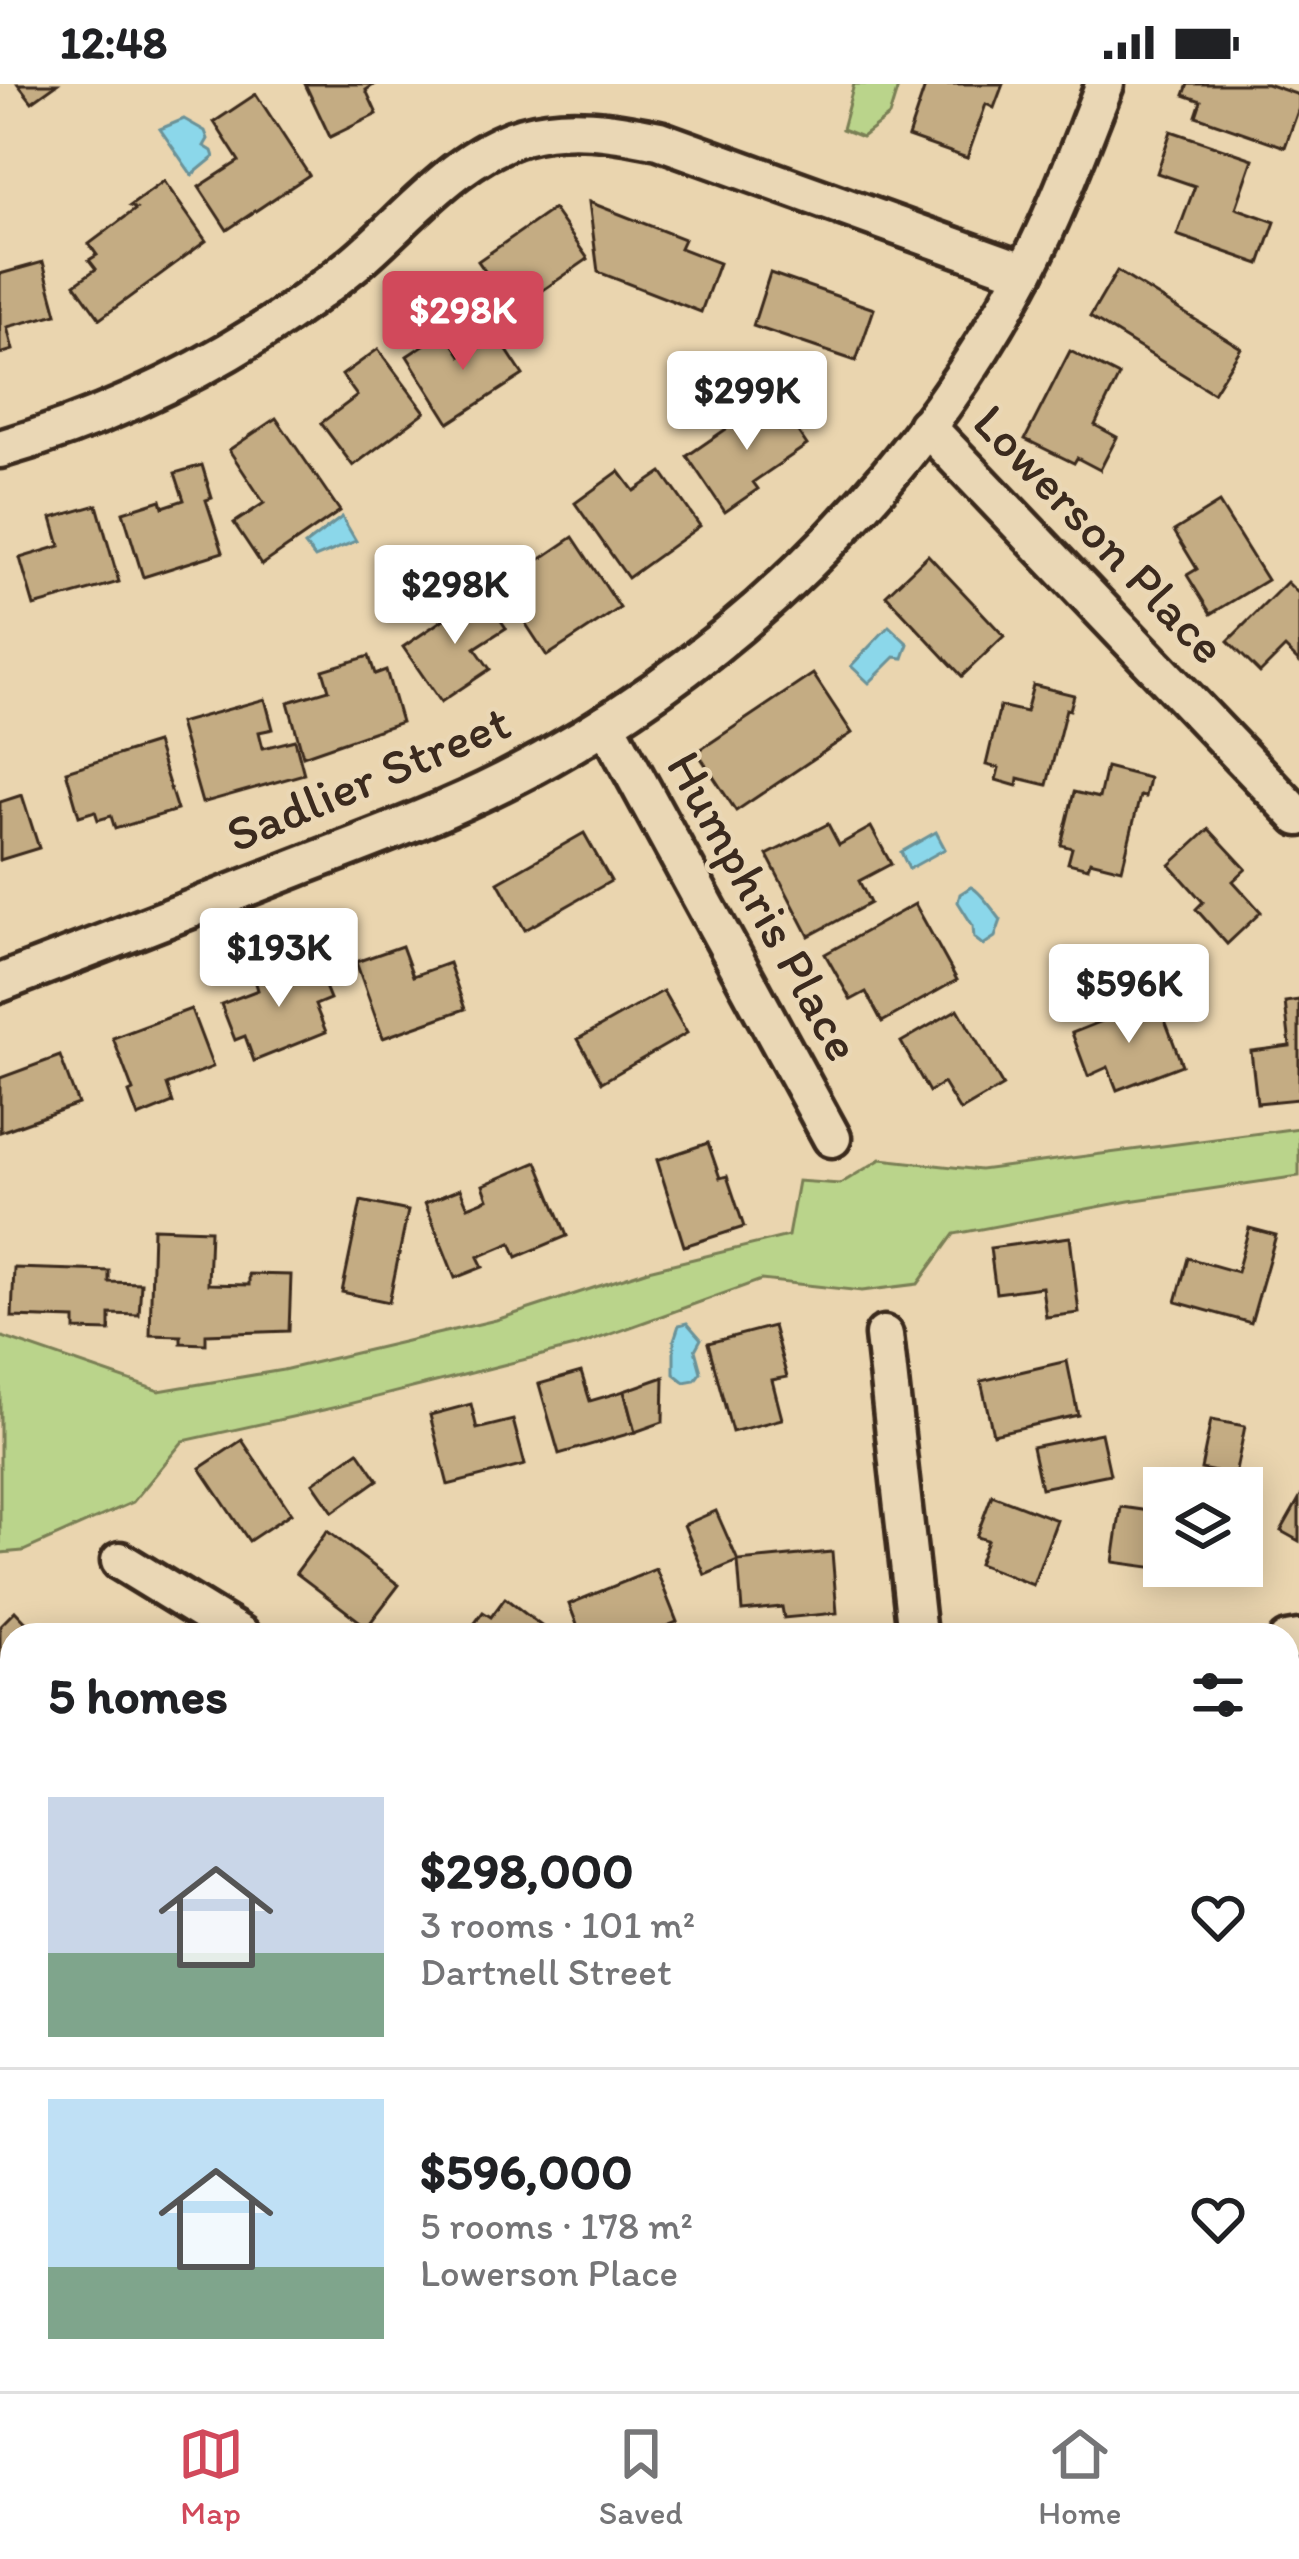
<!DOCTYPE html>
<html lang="en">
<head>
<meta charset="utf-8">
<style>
  :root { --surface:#fff; --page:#f2f2f2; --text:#202124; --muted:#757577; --line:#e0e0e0; --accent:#d1495b }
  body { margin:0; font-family:Itim,sans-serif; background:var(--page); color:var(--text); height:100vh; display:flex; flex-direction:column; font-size:45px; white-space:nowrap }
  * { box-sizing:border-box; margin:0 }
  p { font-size:39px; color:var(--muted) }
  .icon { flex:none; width:66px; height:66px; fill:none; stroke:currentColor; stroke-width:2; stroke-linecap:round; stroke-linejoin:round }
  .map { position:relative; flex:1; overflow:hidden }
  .side { position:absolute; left:0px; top:1539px; width:1299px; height:768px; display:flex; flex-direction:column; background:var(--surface); border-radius:36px 36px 0 0; box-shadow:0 6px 30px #0003 }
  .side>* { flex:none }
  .controls { position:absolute; left:1143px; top:1383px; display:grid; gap:24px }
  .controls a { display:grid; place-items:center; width:120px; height:120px; border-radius:0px; background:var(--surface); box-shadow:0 6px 30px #0003; font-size:60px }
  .price { position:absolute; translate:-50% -102px; padding:0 27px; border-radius:12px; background:#fff; color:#222; font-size:39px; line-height:78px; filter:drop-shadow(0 3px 6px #0008) }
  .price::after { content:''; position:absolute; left:50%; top:72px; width:36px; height:27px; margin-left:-18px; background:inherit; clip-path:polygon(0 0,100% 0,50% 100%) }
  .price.current { background:var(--accent); color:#fff }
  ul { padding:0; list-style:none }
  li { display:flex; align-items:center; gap:36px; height:300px; padding:0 48px }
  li+li { border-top:3px solid var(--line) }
  li span { display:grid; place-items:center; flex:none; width:336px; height:240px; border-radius:0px; color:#555 }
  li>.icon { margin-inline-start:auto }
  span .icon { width:144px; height:144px; fill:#fffc; stroke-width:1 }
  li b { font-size:51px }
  h2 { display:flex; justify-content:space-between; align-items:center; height:144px; padding:0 48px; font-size:51px }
  .status { display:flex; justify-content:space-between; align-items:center; height:84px; padding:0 60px; background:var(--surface); direction:ltr }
  .status svg { height:33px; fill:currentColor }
  .tab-bar { display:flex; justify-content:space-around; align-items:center; height:168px; border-top:3px solid var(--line); background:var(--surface); font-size:33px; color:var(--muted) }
  .tab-bar a { display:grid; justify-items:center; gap:6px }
  .tab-bar .current { color:var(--accent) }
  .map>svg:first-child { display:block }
  .green { fill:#bad48b; stroke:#7a7f54; stroke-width:3 }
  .water { fill:#8bd7ea; stroke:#6b9298; stroke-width:3 }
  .building { fill:#c4ac83; stroke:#3b2a1e; stroke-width:3 }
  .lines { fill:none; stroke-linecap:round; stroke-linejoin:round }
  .minor-casing { stroke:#3b2a1e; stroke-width:45 }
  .minor { stroke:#ead7b5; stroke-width:36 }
  .labels { text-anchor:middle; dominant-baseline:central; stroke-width:9; stroke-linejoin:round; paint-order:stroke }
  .street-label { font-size:51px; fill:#3b2a1e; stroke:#ead7b5 }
</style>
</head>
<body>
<div class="status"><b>12:48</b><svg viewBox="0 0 49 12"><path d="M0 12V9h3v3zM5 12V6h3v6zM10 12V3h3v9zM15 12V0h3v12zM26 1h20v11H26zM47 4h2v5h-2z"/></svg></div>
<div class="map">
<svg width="1299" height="2307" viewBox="0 0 1299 2307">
  <rect width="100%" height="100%" fill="#ead5af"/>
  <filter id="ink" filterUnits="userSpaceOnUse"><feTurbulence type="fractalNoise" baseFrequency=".00833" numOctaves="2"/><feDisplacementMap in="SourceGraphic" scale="24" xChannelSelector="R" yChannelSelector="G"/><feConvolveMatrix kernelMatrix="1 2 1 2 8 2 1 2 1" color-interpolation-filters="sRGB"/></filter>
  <g filter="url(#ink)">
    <g class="green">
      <polygon points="854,0 899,0 889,32 862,53 842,45"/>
      <polygon points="1299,1044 1299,1092 1129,1117 954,1150 918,1200 862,1207 761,1196 578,1262 337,1323 183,1357 133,1418 23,1467 0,1469 0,1252 159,1307 283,1286 496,1236 648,1186 788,1152 798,1097 840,1100 881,1075 980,1086"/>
    </g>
    <g class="water">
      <polygon points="184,35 205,47 208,55 204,62 212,67 214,73 192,91 160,45"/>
      <polygon points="342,433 356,457 315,474 305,461"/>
      <path d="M 421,492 L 433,501 L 431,513 L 414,519 L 405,533 L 395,535 L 387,530 C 385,511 404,497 421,492 Z"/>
      <polygon points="889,542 908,560 903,574 895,573 869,599 851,582"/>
      <polygon points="936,748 945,765 909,785 901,768"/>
      <path d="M 971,803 C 978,805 995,828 1001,836 L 995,853 L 983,861 L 974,854 L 973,842 L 958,818 L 960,810 Z"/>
      <polygon points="687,1239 701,1255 695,1266 701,1288 695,1296 684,1298 674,1290 674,1256 679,1241"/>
    </g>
    <g class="building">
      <polygon points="18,0 57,0 32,18"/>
      <polygon points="305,0 375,0 366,6 377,30 330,53"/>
      <polygon points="926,0 1003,0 994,24 986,20 967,74 908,53"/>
      <polygon points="1188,0 1267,0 1299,11 1299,24 1285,63 1196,32 1201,17 1184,11"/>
      <polygon points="256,10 309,91 227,146 199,103 239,77 214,38"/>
      <polygon points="1171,47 1253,75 1236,124 1275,138 1260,180 1177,151 1195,102 1157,89"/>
      <polygon points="164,97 206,157 100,235 75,200 96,185 89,176 97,171 89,160 136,125 130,122"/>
      <polygon points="589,118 684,155 680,164 719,179 701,228 598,188"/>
      <polygon points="553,125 588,175 513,227 478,177"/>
      <polygon points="43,178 57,230 7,243 13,266 0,270 0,190"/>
      <polygon points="1117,187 1241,264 1213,309 1090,233"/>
      <polygon points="770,189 874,225 856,277 753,242"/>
      <polygon points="445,247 461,272 496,250 523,291 449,339 407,272"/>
      <polygon points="378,265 425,328 353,382 321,339 357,312 342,291"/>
      <polygon points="1070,267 1119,292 1095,341 1117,353 1100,386 1077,374 1074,379 1025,355"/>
      <polygon points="774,312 807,361 753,398 758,405 725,428 687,372"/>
      <polygon points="276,334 340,427 262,481 234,439 264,419 229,366"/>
      <polygon points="202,381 212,414 206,416 223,468 143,493 123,428 161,416 163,423 184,416 175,389"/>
      <polygon points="619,387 634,407 662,388 700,442 628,494 575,419"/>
      <polygon points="1219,419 1267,496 1211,530 1187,491 1197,485 1174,447"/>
      <polygon points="97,421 119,498 34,522 20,474 60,462 52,434"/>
      <polygon points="573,453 620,524 547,572 501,502"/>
      <polygon points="928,471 1004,552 962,592 886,511"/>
      <polygon points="1287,498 1299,510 1299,578 1285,564 1260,589 1228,557"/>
      <polygon points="482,509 506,544 475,564 490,585 441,618 403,563"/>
      <polygon points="369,572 375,590 386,586 401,638 303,672 288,618 329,606 323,586"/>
      <polygon points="813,590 852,649 736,727 697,668"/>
      <polygon points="1033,601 1074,611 1070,626 1066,625 1047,701 1018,694 1017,702 996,696 999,684 986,681 1000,622 1026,628"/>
      <polygon points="265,615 273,645 259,648 263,664 295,656 304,690 202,719 179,639"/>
      <polygon points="156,659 177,726 115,745 111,732 98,736 95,727 79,732 66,687"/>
      <polygon points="1106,683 1149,694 1145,713 1140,712 1122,785 1090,777 1088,784 1068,779 1072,764 1061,761 1074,708 1099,714"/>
      <polygon points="22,711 39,764 0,776 0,718"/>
      <polygon points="828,740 839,761 871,743 891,780 859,797 870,819 809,852 767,771"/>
      <polygon points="1209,745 1246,785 1233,797 1261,828 1227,860 1196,825 1203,818 1170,781"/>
      <polygon points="584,749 611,797 525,846 498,798"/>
      <polygon points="915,820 957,896 882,938 866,908 851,916 825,870"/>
      <polygon points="402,862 413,892 449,879 465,925 383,954 356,878"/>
      <polygon points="313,873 330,915 315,921 326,948 254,977 245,952 235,956 221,920 258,906 255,896"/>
      <polygon points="663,907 687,949 602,998 578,955"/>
      <polygon points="1157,915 1182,981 1117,1006 1108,983 1088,992 1072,949"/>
      <polygon points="1299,916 1299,1015 1257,1019 1251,967 1290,962 1285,918"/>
      <polygon points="191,925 213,983 167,1001 173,1019 138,1033 129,1009 133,1007 113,954"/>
      <polygon points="958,925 1003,1002 960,1027 943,999 929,1008 901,958"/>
      <polygon points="60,972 78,1020 0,1048 0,994"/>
      <polygon points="708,1059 720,1094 727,1092 744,1143 684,1162 657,1076"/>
      <polygon points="537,1078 567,1152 517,1173 511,1159 478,1173 483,1183 455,1194 425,1119 460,1105 468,1123 488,1115 483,1101"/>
      <polygon points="361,1117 408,1127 389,1218 342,1208"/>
      <polygon points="153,1144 210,1146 208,1200 249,1201 249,1190 291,1191 289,1247 206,1250 206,1260 181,1259 181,1252 150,1251"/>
      <polygon points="1249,1144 1276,1151 1251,1239 1176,1218 1188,1174 1237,1188"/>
      <polygon points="1070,1153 1079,1229 1046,1233 1042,1203 996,1209 990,1164"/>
      <polygon points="14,1184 109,1187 109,1198 141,1199 139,1231 110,1230 110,1247 75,1246 75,1235 12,1233"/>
      <polygon points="773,1242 787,1293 772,1296 782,1335 732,1348 708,1259"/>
      <polygon points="1067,1277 1078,1331 993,1350 981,1297"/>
      <polygon points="581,1288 590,1317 624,1307 635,1348 559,1370 539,1300"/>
      <polygon points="664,1293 663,1338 635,1348 624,1307"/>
      <polygon points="471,1320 477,1345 513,1336 525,1381 448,1401 430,1331"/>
      <polygon points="1211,1336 1245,1342 1235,1392 1201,1385"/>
      <polygon points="1101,1349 1110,1390 1041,1404 1032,1363"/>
      <polygon points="242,1356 291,1429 249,1457 200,1384"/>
      <polygon points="358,1367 378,1396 333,1428 313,1399"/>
      <polygon points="992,1411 1057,1436 1033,1501 978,1480 987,1456 976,1453"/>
      <polygon points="1299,1415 1299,1457 1281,1447"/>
      <polygon points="1121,1423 1164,1429 1164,1485 1113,1478"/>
      <polygon points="716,1427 738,1477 705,1491 684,1441"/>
      <polygon points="327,1447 399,1501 367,1543 296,1489"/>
      <polygon points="832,1468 837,1529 784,1534 782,1523 742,1527 738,1477"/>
      <polygon points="656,1485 677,1538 645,1551 581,1551 569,1520"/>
      <polygon points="505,1514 553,1551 466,1551 483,1528 491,1533"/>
      <polygon points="15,1527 38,1551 12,1551 12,1593 0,1605 0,1542"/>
      <polygon points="1287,1637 1299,1754 1287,1756"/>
      <polygon points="0,1920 12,1925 12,1983 0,1978"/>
      <polygon points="1294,1937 1297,1981 1287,1982 1287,1938"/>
      <polygon points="0,2157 12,2163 12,2217 0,2211"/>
      <polygon points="262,2295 331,2295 325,2307 256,2307"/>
      <polygon points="511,2295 589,2295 589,2298 511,2299"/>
      <polygon points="656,2295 705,2295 706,2301 656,2303"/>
      <polygon points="1187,2295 1223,2295 1216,2307"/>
    </g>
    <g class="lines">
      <defs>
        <g id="minor">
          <polyline points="926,342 1299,733"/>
          <path d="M 0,365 C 90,339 180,299 259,249 C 292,228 326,203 356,178 C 408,134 456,72 523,52 C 568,39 614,47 659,56 L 1025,188"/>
          <polyline points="606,639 832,1054"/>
          <path d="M 0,899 C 99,861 197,823 296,784 C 366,757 438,731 505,697 C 725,585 913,403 1027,184 C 1058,124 1080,62 1105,0"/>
          <polyline points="884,1251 917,1551"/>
          <polyline points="120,1477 241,1551"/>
          <polyline points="1287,1557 1299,1555"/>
          <polyline points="0,2068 12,2073"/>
          <polyline points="1287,2089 1299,2087"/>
          <polyline points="133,2307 140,2295"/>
        </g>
      </defs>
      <use href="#minor" class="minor-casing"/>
      <use href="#minor" class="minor"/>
    </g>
  </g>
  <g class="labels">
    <g class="street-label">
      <text transform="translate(1100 450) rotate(46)">Lowerson Place</text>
      <text transform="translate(368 694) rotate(-23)">Sadlier Street</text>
      <text transform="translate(764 822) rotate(61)">Humphris Place</text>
    </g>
  </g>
</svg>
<div class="controls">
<a><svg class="icon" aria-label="layers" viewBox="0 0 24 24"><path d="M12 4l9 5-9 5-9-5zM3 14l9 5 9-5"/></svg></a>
</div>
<b class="price current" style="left:463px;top:289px">$298K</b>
<b class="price" style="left:747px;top:369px">$299K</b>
<b class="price" style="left:455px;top:563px">$298K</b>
<b class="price" style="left:279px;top:926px">$193K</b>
<b class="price" style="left:1129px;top:962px">$596K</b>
<section class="side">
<h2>5 homes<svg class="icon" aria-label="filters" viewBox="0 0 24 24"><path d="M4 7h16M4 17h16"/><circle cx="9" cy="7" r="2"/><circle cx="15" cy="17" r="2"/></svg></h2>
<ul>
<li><span style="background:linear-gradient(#c9d6e8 65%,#7fa58c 0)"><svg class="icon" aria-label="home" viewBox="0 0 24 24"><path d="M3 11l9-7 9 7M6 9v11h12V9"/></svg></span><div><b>$298,000</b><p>3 rooms · 101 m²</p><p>Dartnell Street</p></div><svg class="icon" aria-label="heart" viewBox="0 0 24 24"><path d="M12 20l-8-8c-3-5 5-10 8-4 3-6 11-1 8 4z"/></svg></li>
<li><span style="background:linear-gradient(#bfe0f5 70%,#7fa58c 0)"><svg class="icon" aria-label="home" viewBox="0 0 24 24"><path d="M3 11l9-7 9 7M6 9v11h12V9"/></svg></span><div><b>$596,000</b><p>5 rooms · 178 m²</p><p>Lowerson Place</p></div><svg class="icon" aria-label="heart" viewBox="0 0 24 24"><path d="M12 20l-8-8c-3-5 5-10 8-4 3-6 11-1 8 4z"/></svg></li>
</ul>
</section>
</div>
<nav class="tab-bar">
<a class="current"><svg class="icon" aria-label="map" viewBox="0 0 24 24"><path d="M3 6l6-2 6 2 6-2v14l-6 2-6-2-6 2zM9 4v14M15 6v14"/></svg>Map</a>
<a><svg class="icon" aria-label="saved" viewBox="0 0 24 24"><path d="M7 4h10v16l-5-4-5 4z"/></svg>Saved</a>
<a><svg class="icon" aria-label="home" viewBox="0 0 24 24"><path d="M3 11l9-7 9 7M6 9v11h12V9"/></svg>Home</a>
</nav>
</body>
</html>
